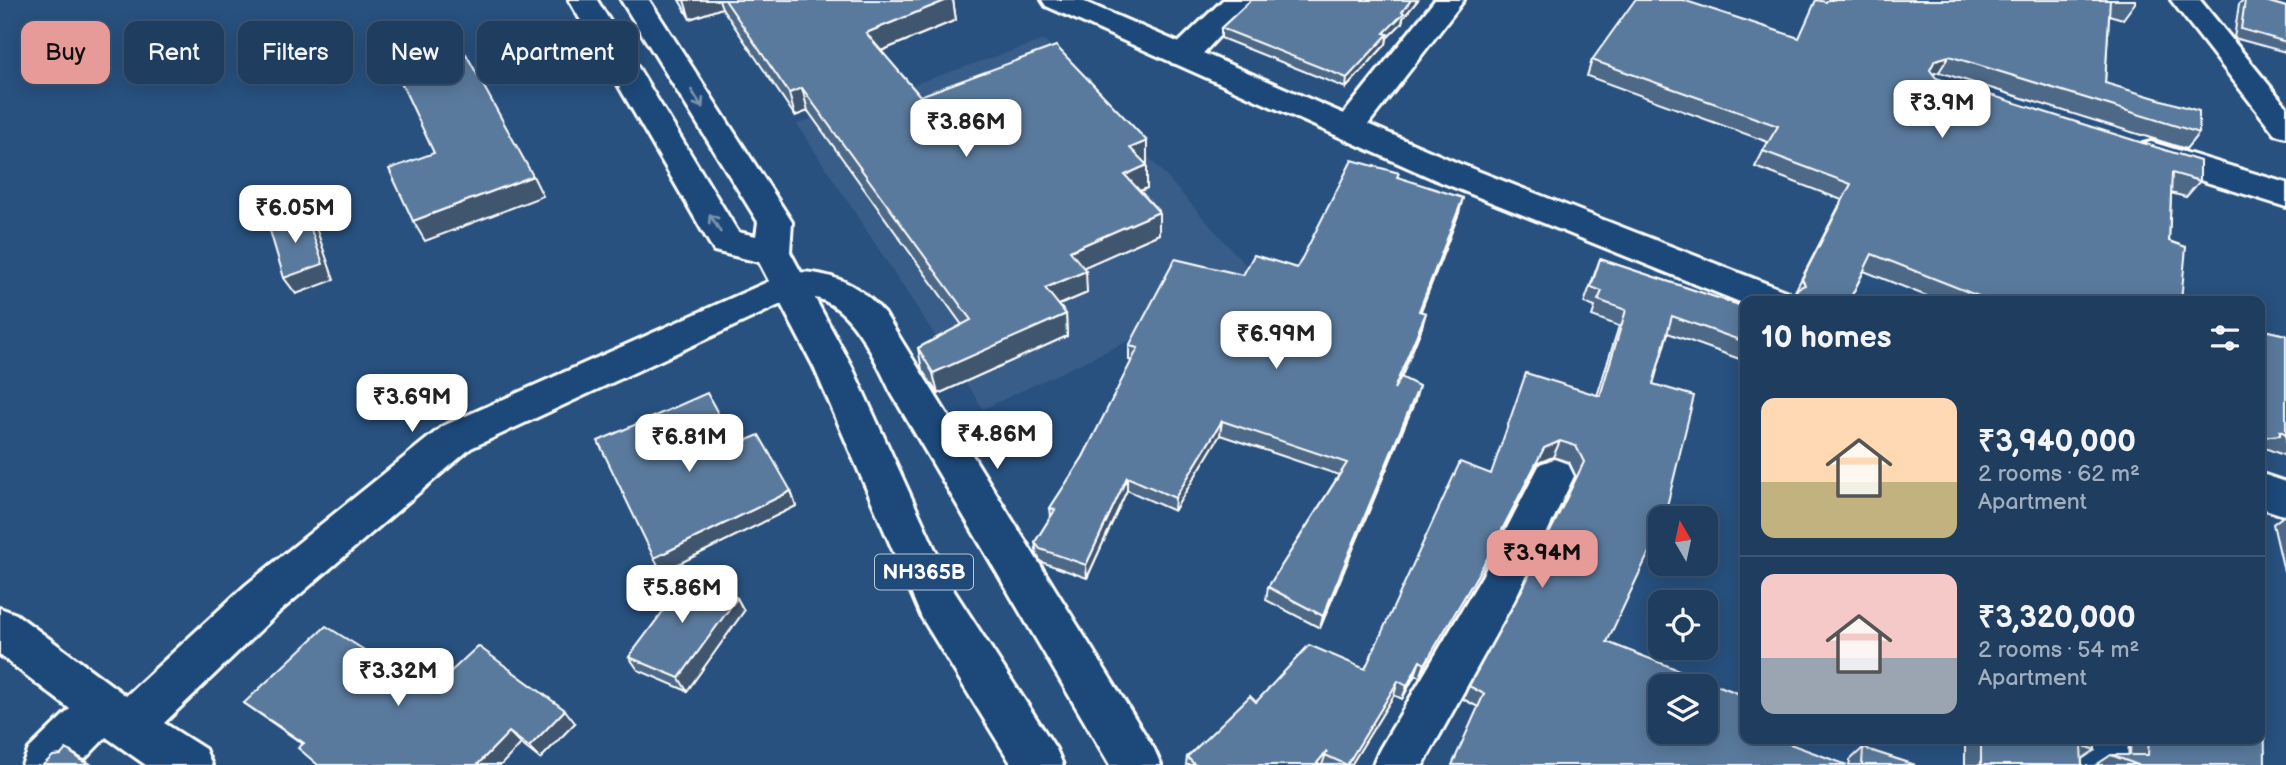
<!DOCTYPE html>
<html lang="en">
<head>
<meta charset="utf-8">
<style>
  :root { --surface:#1e3d5f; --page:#264465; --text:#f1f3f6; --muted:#a1aebd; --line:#3c5674; --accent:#e69b98 }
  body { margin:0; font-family:"Balsamiq Sans",sans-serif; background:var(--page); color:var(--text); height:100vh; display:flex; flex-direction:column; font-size:26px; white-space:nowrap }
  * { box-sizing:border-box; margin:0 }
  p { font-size:23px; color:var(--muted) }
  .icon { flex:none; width:38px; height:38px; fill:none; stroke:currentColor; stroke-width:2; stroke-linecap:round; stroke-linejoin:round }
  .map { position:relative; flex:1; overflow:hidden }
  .drawer { position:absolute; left:1740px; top:296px; width:525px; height:448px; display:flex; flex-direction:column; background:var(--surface); border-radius:14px; box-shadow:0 4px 18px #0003,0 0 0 2px var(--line) }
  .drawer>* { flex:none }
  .guide { position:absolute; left:21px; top:21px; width:665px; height:63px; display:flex; gap:14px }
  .needle { width:46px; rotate:351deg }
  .controls { position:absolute; left:1648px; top:506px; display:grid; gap:14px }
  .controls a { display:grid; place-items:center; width:70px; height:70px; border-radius:14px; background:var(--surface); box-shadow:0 4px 18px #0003,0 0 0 2px var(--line); font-size:35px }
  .price { position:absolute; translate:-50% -60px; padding:0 16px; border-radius:14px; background:#fff; color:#222; font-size:23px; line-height:46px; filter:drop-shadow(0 2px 4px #0008) }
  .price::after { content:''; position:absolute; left:50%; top:42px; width:21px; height:16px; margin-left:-10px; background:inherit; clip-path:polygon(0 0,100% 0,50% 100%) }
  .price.current { background:var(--accent); color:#111 }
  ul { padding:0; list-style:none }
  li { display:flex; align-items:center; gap:21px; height:175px; padding:0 21px }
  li+li { border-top:2px solid var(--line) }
  li span { display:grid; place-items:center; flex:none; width:196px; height:140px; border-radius:14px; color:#555 }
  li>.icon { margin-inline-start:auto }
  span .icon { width:84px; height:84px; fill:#fffc; stroke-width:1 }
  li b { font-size:30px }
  h2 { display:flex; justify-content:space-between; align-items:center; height:84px; padding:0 21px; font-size:30px }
  .pill { padding:0 24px; border-radius:14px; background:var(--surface); box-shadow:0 4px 18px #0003,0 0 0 2px var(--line); font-size:24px; line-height:63px }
  .pill.current { background:var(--accent); color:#111 }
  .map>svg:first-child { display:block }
  .built { fill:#375d88 }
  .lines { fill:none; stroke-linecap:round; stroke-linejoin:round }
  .street-casing { stroke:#fff; stroke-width:6 }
  .secondary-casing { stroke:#fff; stroke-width:6 }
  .highway-casing { stroke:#fff; stroke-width:6 }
  .street { fill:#1f4a7a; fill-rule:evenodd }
  .secondary { fill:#1f4a7a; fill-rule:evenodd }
  .highway { fill:#1f4a7a; fill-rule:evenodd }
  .wall { fill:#4d6987; stroke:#fff; stroke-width:2 }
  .shaded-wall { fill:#3f556e; stroke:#fff; stroke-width:2 }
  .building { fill:#5a7a9d; stroke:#fff; stroke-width:2; fill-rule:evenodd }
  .oneway { stroke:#7992af }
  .labels { text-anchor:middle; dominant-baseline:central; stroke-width:5; stroke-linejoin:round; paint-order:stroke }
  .shield { fill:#1f4a7a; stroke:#bcc9d7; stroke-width:2 }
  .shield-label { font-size:21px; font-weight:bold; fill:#fff }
</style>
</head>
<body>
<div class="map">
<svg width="2286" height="765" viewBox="0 0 2286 765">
  <rect width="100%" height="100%" fill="#28517f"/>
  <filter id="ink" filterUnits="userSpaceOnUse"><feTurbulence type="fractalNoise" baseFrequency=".0143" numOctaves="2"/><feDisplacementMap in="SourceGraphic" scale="14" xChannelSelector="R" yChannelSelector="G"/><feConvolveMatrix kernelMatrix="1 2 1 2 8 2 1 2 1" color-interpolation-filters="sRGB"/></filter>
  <g filter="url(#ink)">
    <polygon class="built" points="1044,40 1259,280 983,409 797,124"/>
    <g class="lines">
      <defs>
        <g id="street">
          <polygon points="1223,0 1253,0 1194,63 1183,65 1172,63 1168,56 1172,49"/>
          <polygon points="1435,0 1464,0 1360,135 1349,138 1338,135 1333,128 1338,121"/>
          <polygon points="2151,142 2286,183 2286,207 2139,161 2135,153 2139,145"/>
          <polygon points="790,272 803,276 808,285 803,294 471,448 278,613 164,723 205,749 212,765 146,765 106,737 79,765 22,765 29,749 70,709 0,655 0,608 16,614 126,696 246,585 443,426"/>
          <polygon points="1554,459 1568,464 1574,476 1514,601 1423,765 1373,765 1380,749 1484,573 1540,464"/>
          <polygon points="2080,738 2128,738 2127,765 2079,765"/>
        </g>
        <g id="secondary">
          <polygon points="1042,0 1080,0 1460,164 1788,292 1793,301 1745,301 1745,304 1436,180 1046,6"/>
          <polygon points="2171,0 2200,0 2286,106 2286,137 2275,134"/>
          <path d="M 790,272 C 830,271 859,283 885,314 L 1154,749 L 1161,765 L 1110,765 L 892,394 C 877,364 853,305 815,298 C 802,296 790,298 777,294 L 772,285 L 777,276 Z"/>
          <polygon points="2259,473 2286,482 2286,516 2259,507"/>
        </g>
        <polygon id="highway" points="569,0 597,0 738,232 756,236 758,222 621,0 649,0 792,222 790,252 852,367 954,591 1056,749 1063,765 1012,765 922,618 814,367 759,262 714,251"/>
      </defs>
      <use href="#street" class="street-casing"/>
      <use href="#secondary" class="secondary-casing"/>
      <use href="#highway" class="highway-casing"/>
      <use href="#street" class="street"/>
      <use href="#secondary" class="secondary"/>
      <use href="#highway" class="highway"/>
    </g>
    <g class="wall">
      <polygon points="679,0 953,0 956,20 881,51 920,96 1147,141 1147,163 1145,164 1147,188 1140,191 1159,212 1159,234 1084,267 1087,293 1059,305 1066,314 1067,336 938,394 922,370 918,348 962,325 808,111 795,116 722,8 690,19"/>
      <polygon points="1251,0 1418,0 1403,18 1402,23 1387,38 1386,44 1346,88 1221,38 1221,28"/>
      <polygon points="1828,0 2135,0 2135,3 2123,19 2109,15 2105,83 2199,133 2186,149 1939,72 1933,74 1936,78 2200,181 2186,197 2171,193 2169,241 2181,301 1939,301 1864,271 1849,301 1790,301 1842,200 1755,167 1768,142 1587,76 1592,60 1799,38"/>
      <polygon points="2243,0 2262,0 2286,7 2286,51 2285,52 2234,38 2239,4"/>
      <polygon points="1398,177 1459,213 1421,311 1422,327 1401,378 1415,401 1320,628 1266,600 1268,587 1339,475 1220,435 1174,511 1127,490 1087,578 1041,562 1037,555 1035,542 1051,516 1050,508 1083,457 1132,361 1129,360 1129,346 1243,275 1297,268"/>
      <polygon points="1600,259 1745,307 1745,361 1668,333 1653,384 1607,642 1745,738 1478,707 1463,699 1469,686 1523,588 1576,477 1569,462 1553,457 1538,463 1482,572 1420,677 1415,675 1402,699 1394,695 1351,765 1186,765 1187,757 1256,702 1365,669 1490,474 1597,396 1619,326 1592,316 1595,307 1584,303"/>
      <polygon points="2259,329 2286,335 2286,456 2265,448 2262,450 2263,542 2259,545"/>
      <polygon points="735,445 791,491 796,506 666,570 737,598 744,611 687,691 638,670 629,657 673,598 659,567 654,558"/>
      <polygon points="2286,514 2286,572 2284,571 2273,524"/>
      <polygon points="430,691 575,723 540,759 521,744 303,744 261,715 244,703"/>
      <polygon points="1965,738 2095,738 2095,750 2082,759 2082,765 1965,765"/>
      <polygon points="2131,738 2259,738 2265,765 2096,765 2111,755 2130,755"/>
      <polygon points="1863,748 1915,765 1849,765 1850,760"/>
    </g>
    <g class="shaded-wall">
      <polygon points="684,0 719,0 722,8 690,19"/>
      <polygon points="947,0 953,0 956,20 871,55 866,33"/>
      <polygon points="1411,0 1418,0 1403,18 1402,23 1387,38 1386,44 1346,88 1347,78"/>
      <polygon points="1949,56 1939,72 1925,76 1935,60"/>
      <polygon points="802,88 808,111 795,116 789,93"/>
      <polygon points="1147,141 1147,163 1130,170 1130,148"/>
      <polygon points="1147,165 1147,188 1125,197 1125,175"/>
      <polygon points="533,176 543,196 425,241 413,221"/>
      <polygon points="1463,198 1459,213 1415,325 1419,311"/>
      <polygon points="305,212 316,228 334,280 296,294 284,278"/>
      <polygon points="1159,212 1159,234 1071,273 1070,251"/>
      <polygon points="1086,271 1087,293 1047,310 1045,288"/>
      <polygon points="1426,313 1422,327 1391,403 1394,389"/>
      <polygon points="1066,314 1067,336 938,394 933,373"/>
      <polygon points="1419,386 1415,401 1320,628 1323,616"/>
      <polygon points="1222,421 1220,435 1174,511 1175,498"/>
      <polygon points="1560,441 1553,457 1538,463 1482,572 1420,677 1425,664 1544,448"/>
      <polygon points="1127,477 1127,490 1087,578 1086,565"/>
      <polygon points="791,491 796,506 662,572 654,558"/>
      <polygon points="737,598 744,611 687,691 679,678"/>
      <polygon points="1420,661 1415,675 1402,699 1407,686"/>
      <polygon points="1398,681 1394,695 1351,765 1347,765"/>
      <polygon points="565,710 575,723 540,759 529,747"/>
      <polygon points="509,732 521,744 501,765 477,765"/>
      <polygon points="66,749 86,761 92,765 88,765"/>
      <polygon points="1327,751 1322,765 1316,765 1317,763"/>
    </g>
    <g class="building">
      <polygon points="725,0 947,0 866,33 920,96 1056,46 1147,141 1130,148 1147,165 1125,175 1159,212 1070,251 1086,271 1045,288 1066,314 933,373 918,348 971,320 802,88 789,93"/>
      <polygon points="1251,0 1411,0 1402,12 1404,13 1384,33 1388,34 1347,78 1221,28"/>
      <polygon points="1635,0 1683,0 1799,38 1816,0 1826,2 1828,0 2110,0 2105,83 2199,111 2199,133 1949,56 1935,60 1930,70 1936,78 2200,161 2200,181 2172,173 2169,241 2186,247 2181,301 1991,301 1872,254 1849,301 1791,301 1798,288 1805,285 1802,279 1851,184 1763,151 1778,126 1592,60"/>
      <polygon points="2245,0 2262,0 2286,7 2286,42 2241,29"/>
      <polygon points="466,54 533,176 413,221 389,169 434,153 398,76"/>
      <polygon points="1352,160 1399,173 1397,177 1463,198 1419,311 1426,313 1394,389 1401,377 1419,386 1323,616 1268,587 1347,463 1222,421 1175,498 1127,477 1086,565 1040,549 1035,542 1055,510 1050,508 1083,457 1138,348 1129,346 1175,259 1243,275 1254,255 1297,268"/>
      <polygon points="305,212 323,264 284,278 268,224"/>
      <path d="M 1600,259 L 1745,307 L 1745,342 L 1672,316 L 1653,384 L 1694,396 L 1664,518 L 1661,518 L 1661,527 L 1607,642 L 1745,696 L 1745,738 L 1774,738 L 1847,765 L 1452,765 L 1484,694 L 1469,686 L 1523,588 L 1584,462 L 1576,446 L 1560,441 L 1544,448 L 1488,557 L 1425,664 L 1420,661 L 1407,686 L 1398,681 L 1347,765 L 1325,755 L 1327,751 L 1317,763 L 1320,765 L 1195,765 L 1187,757 L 1250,696 L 1256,702 L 1309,645 L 1365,669 L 1460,462 L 1491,474 L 1526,373 L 1600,396 L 1626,310 L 1598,300 L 1602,291 L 1591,287 ZM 1661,686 L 1706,686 L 1706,732 L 1661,732 Z"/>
      <polygon points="2259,329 2286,335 2286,434 2280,431 2280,435 2262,437 2263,542 2259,541"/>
      <polygon points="707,393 735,445 759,435 791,491 654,558 598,441"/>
      <polygon points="658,566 737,598 679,678 629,657 673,598"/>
      <polygon points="326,626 430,691 478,646 565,710 529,747 509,732 477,765 318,765 298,748 304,743 244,703"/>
      <polygon points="2259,678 2264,680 2265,765 2138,765 2111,755 2148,755 2149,738 2259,738"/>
      <polygon points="1981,738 2095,738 2095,750 2081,745 2082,765 1981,765"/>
      <polygon points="1863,748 1915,765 1862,765"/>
      <polygon points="66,749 88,765 43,765 53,756 61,755"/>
    </g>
    <defs><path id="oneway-shaft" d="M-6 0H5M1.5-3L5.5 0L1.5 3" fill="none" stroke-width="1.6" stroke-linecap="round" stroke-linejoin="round" transform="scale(1.75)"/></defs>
    <g class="oneway">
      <use href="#oneway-shaft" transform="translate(697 99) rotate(58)"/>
      <use href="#oneway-shaft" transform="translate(715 223) rotate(-121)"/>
    </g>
  </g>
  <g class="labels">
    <rect class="shield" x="875" y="554.5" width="98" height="35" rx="5"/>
    <g class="shield-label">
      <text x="924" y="572">NH365B</text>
    </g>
  </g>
</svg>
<div class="controls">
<a><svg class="needle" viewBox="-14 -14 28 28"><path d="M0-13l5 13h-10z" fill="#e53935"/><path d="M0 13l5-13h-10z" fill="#a1aebd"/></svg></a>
<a><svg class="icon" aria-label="locate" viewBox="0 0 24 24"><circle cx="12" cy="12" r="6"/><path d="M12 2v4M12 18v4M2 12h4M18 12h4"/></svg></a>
<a><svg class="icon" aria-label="layers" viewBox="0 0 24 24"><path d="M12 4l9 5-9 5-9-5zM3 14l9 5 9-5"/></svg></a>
</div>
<b class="price" style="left:1942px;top:140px">₹3.9M</b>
<b class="price" style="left:966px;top:159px">₹3.86M</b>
<b class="price" style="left:295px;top:245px">₹6.05M</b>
<b class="price" style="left:1276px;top:371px">₹6.99M</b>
<b class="price" style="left:412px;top:434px">₹3.69M</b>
<b class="price" style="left:997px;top:471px">₹4.86M</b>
<b class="price" style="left:689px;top:474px">₹6.81M</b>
<b class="price current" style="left:1542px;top:590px">₹3.94M</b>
<b class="price" style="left:682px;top:625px">₹5.86M</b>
<b class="price" style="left:398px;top:708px">₹3.32M</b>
<div class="guide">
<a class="pill current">Buy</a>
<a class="pill">Rent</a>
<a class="pill">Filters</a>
<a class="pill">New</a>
<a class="pill">Apartment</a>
</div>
<section class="drawer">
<h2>10 homes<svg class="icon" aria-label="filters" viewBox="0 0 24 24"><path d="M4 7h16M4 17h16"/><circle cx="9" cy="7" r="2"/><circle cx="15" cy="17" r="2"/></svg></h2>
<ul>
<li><span style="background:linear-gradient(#ffd9b3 60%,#c2b280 0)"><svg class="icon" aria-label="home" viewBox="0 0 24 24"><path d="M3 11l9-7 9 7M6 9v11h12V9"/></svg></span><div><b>₹3,940,000</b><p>2 rooms · 62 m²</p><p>Apartment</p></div></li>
<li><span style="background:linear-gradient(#f6c9c9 60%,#9aa5b1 0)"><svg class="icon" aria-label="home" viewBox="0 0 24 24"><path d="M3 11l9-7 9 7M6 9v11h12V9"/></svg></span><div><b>₹3,320,000</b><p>2 rooms · 54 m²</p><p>Apartment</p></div></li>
</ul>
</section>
</div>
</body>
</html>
